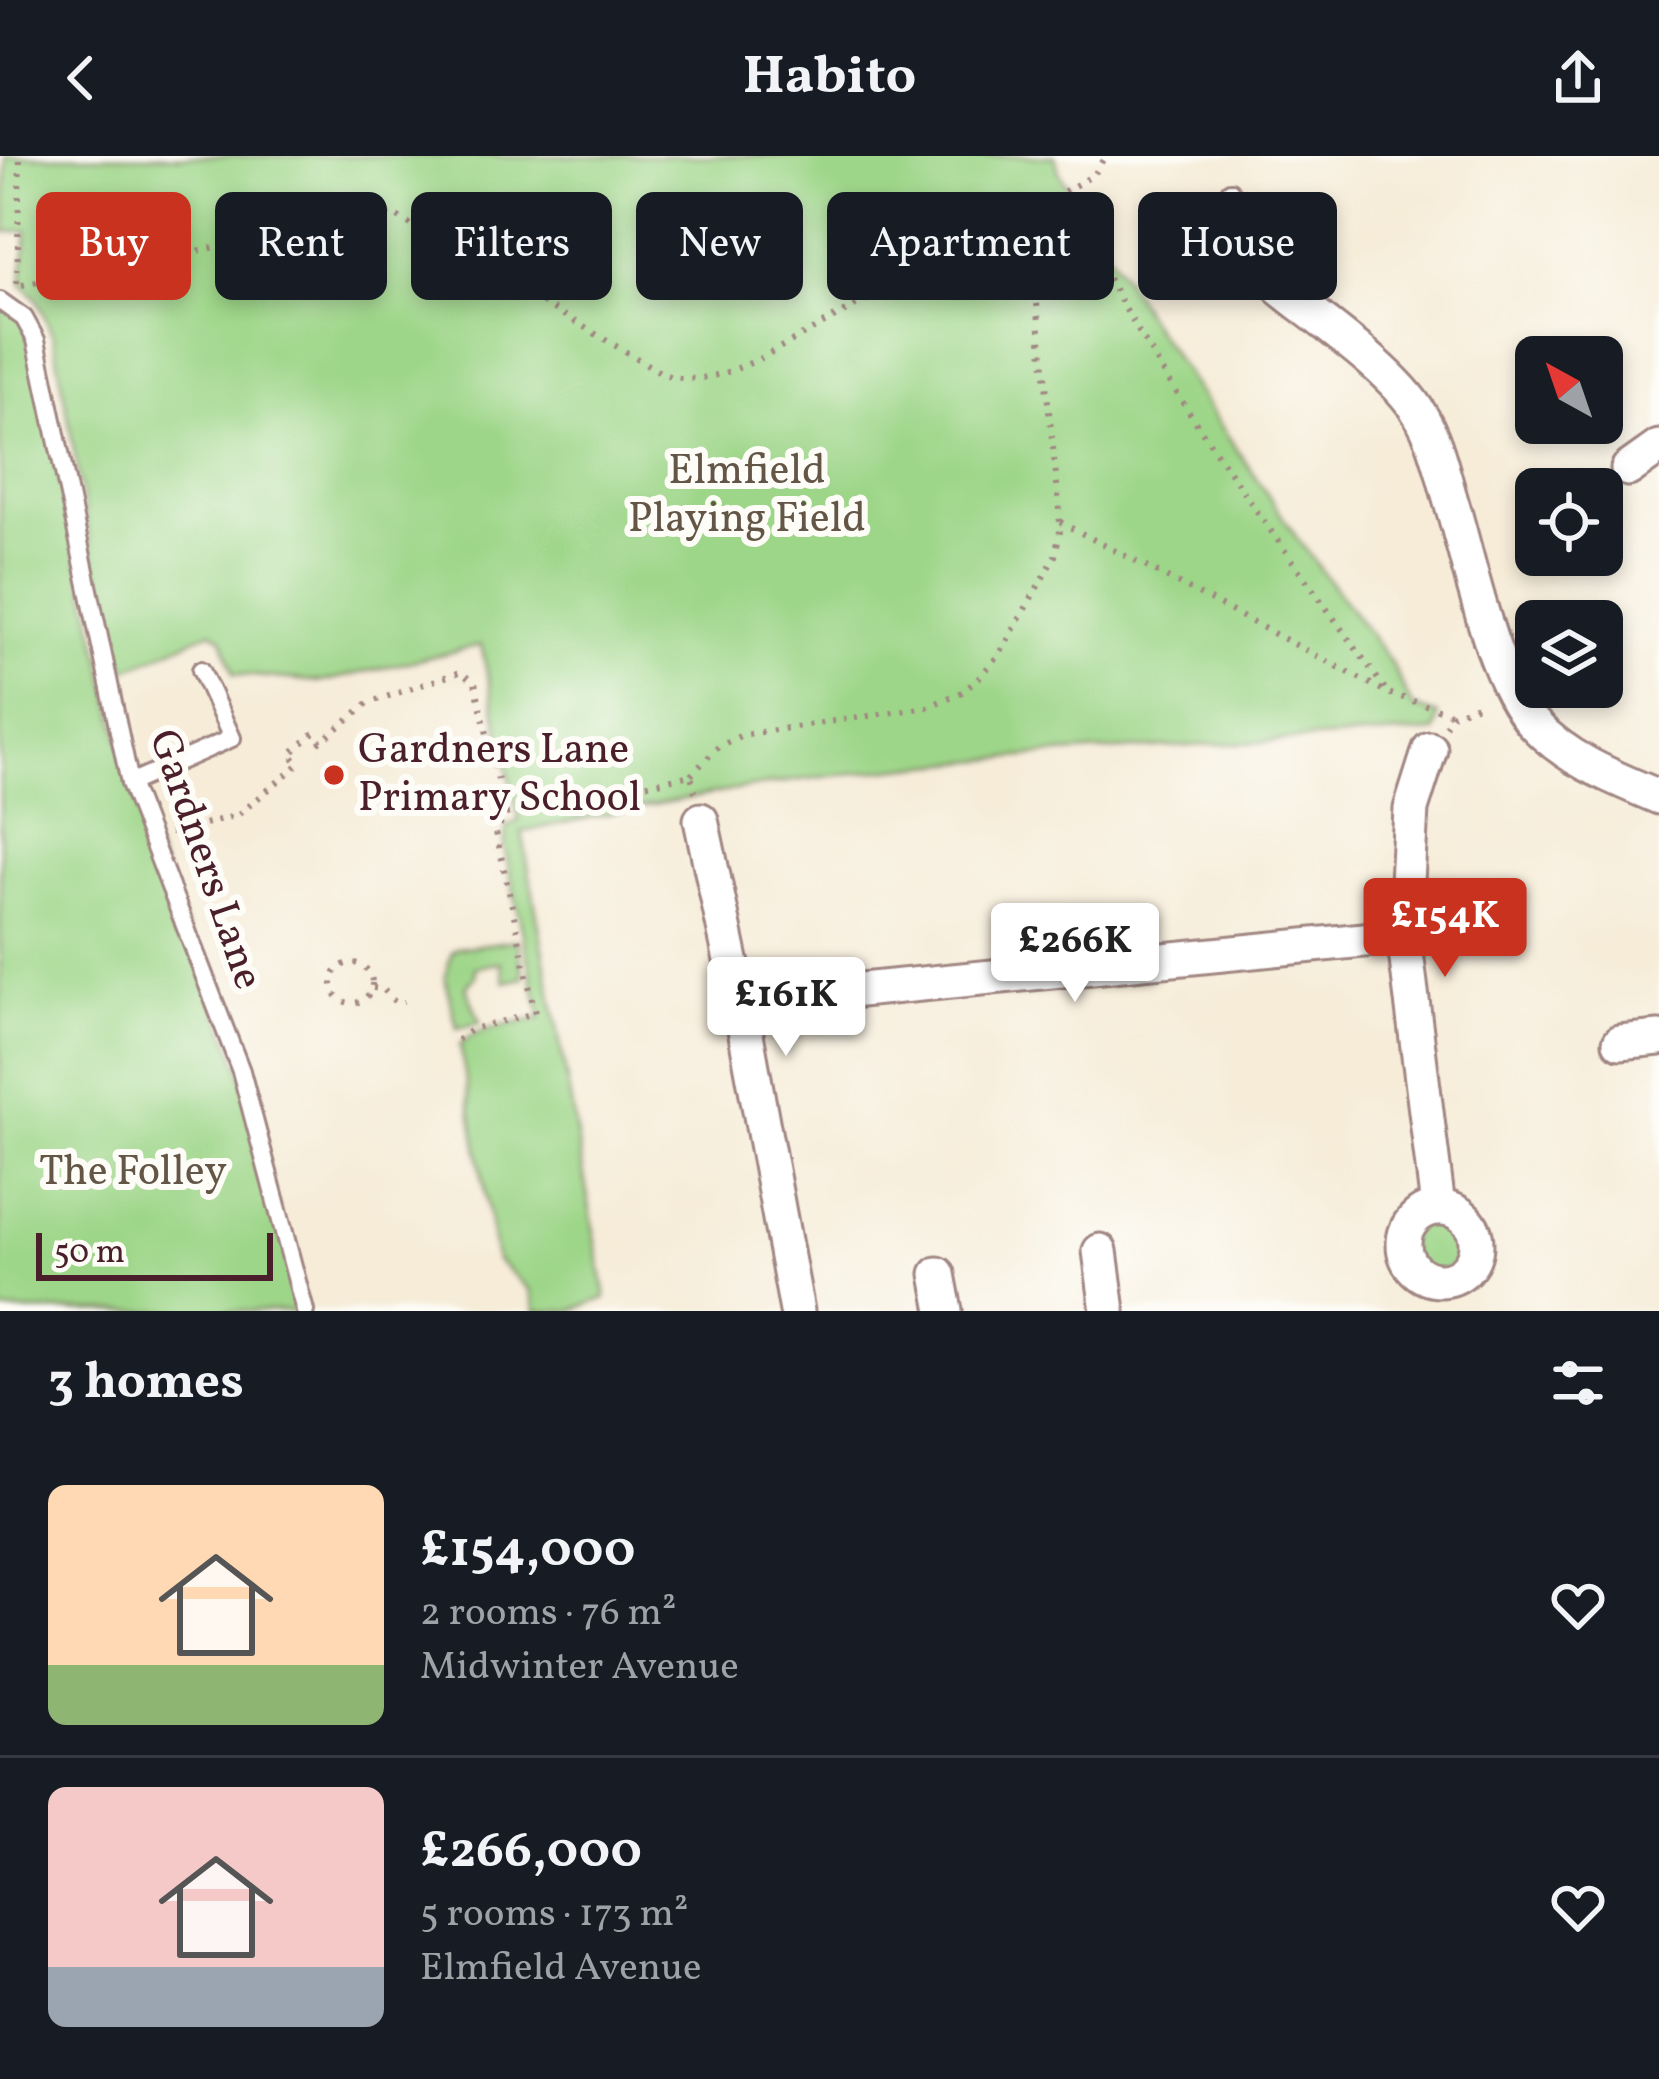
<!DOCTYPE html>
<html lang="en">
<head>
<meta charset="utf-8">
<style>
  :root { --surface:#171b24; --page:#20242c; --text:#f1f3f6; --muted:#9ea1a6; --line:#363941; --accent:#c8321e }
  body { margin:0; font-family:Vollkorn,serif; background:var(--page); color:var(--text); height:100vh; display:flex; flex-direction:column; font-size:45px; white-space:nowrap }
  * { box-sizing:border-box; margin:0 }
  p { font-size:39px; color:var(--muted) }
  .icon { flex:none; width:66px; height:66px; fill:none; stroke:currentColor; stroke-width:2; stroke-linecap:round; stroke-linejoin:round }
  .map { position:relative; height:1155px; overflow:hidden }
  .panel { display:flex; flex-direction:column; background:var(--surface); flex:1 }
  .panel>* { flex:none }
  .banner { position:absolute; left:36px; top:36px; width:1587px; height:108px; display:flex; gap:24px }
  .needle { width:78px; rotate:320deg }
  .controls { position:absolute; left:1515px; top:180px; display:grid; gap:24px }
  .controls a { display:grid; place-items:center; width:108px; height:108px; border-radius:18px; background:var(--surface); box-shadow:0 6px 18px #0003; font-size:60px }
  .scale { position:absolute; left:36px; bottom:30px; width:237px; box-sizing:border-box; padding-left:12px; border:6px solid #4a1f2b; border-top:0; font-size:33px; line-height:42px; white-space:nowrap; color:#4a1f2b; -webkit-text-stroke:9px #fdfcf7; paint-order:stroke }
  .price { position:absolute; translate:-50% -102px; padding:0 27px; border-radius:12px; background:#fff; color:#222; font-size:39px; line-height:78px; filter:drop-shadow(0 3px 6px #0008) }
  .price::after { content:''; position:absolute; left:50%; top:72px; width:36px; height:27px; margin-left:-18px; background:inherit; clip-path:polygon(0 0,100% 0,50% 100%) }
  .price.current { background:var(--accent); color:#fff }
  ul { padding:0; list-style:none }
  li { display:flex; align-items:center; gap:36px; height:300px; padding:0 48px }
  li+li { border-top:3px solid var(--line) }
  li span { display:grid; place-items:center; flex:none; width:336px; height:240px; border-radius:18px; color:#555 }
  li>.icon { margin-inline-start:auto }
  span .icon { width:144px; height:144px; fill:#fffc; stroke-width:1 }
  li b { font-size:51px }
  h2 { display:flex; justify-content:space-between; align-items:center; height:144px; padding:0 48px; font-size:51px }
  .tag { padding:0 42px; border-radius:18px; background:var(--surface); box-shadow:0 6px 18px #0003; font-size:42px; line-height:108px }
  .tag.current { background:var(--accent); color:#fff }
  header { display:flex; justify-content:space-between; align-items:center; height:156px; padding:0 48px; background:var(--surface); font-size:54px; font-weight:700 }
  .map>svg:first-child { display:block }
  .green { fill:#9ed689; stroke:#747a5a; stroke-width:3 }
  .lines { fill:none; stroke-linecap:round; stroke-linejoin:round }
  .service-casing { stroke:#a08682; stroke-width:22 }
  .minor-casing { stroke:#a08682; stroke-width:39 }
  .path { stroke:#a08682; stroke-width:6; stroke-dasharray:3 9; stroke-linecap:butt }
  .service { stroke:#fff; stroke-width:16 }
  .minor { stroke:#fff; stroke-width:33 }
  .poi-dot { fill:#c8321e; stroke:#fdfcf7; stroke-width:4.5 }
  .labels { text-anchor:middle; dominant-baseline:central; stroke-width:12; stroke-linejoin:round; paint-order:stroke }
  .park-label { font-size:42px; fill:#635647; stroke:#fdfcf7 }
  .poi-label { font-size:42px; fill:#4a1f2b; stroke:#fdfcf7; text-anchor:start }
  .street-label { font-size:42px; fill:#4a1f2b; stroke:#fdfcf7 }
</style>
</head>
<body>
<header><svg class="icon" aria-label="back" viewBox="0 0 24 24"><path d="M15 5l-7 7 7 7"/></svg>Habito<svg class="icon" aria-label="share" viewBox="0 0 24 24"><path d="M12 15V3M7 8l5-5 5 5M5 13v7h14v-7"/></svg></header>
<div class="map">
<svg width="1659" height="1155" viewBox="0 0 1659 1155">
  <rect width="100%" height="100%" fill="#fdfcf7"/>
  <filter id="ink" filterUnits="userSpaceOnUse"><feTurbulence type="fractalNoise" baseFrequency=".00833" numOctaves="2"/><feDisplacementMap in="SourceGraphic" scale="24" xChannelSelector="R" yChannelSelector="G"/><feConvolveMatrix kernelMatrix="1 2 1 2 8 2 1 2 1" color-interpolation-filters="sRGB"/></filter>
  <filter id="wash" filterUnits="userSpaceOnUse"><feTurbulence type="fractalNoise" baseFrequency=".004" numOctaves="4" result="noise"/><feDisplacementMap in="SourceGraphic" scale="48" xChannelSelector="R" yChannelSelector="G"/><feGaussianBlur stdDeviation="2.7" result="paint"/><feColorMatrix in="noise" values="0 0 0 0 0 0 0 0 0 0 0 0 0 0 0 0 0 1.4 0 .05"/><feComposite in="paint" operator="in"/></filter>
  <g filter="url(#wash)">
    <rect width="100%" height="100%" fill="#f6ecd8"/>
    <g class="green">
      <path d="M 6,0 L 1055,0 L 1059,16 L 1153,170 L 1299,385 L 1391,507 L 1412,550 L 1438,559 L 1435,576 C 1244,588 1052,594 862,616 C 747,629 635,651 522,676 L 606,1142 L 570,1155 L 536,1155 L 531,1135 L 496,1103 L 460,889 C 478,869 516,869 541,862 L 504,690 L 507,670 L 519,665 L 481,489 L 322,526 L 234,518 L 222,482 L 212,475 L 125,514 L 92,396 L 54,183 L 37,143 L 22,128 L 27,74 L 6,76 Z"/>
      <polygon points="0,145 24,162 130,628 241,914 305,1155 0,1155"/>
      <polygon points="517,784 524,822 505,826 501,806 475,812 476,820 466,831 480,867 457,872 445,821 452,796 458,792"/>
      <circle cx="1441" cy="1088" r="32"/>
    </g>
  </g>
  <g filter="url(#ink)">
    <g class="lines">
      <defs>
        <g id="service">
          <polyline points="1230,35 1227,61 1236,79 1273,114 1282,134"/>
          <polyline points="0,145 24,162 36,184 130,627 241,915 305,1155"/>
          <polyline points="130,627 232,582 201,514"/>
        </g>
        <g id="minor">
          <path d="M 1282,134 C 1322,166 1394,215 1419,257 C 1437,285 1443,320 1453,352 C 1471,413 1492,521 1533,567 C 1567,604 1614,622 1659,641"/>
          <polyline points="1628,313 1659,291"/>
          <polyline points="1430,593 1411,653 1404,780 1438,1051"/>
          <polyline points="701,664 740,846 797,1155"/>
          <polyline points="740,846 1404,780"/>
          <polyline points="1620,886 1659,882"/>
          <circle cx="1440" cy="1088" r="36"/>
          <polyline points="1100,1095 1108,1155"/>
          <polyline points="938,1118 945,1155"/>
        </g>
      </defs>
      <use href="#service" class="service-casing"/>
      <use href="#minor" class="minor-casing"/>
      <g class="path">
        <path d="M 1064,37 C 1149,216 1272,376 1388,537"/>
        <polyline points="937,104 1035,136"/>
        <polyline points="17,127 20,0"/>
        <path d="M 22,129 L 391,57 L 665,219 C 700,228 725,218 757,204 L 1094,19 L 1105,0"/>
        <polyline points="1060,366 1388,537 1453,558"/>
        <polyline points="1445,570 1453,558 1483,547"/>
        <polyline points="691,619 719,590 742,579 927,551 962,536 977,524 1001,496 1055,400 1060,375 1058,337 1034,120 1062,37"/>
        <polyline points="506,658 691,619 695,636"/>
        <polyline points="170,677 238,659 299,608 290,598 314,577 321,586 368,547 460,516 475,527 506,658 496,676 535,857 472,873 455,886"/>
        <circle cx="352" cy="827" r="20"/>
        <polyline points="373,832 383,833 395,846 404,846"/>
      </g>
      <use href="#service" class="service"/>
      <use href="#minor" class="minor"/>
    </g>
  </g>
  <circle class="poi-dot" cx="334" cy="619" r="12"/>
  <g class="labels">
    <g class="park-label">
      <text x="747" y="316">Elmfield<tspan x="747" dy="48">Playing Field</tspan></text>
      <text x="133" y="1017">The Folley</text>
    </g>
    <g class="poi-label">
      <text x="358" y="595">Gardners Lane<tspan x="358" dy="48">Primary School</tspan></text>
    </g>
    <g class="street-label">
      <text transform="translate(204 704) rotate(71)">Gardners Lane</text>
    </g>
  </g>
</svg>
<div class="controls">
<a><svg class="needle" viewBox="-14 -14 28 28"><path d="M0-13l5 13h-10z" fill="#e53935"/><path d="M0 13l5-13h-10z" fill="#9ea1a6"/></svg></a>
<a><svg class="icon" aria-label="locate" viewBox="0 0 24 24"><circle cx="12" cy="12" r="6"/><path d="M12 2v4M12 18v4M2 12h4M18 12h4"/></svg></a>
<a><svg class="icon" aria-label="layers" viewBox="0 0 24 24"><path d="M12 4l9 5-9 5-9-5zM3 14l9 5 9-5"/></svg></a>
</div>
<div class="scale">50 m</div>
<b class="price current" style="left:1445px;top:824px">£154K</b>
<b class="price" style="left:1075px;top:849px">£266K</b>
<b class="price" style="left:786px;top:903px">£161K</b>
<div class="banner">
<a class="tag current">Buy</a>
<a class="tag">Rent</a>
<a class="tag">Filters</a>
<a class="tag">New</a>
<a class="tag">Apartment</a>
<a class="tag">House</a>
</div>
</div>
<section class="panel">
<h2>3 homes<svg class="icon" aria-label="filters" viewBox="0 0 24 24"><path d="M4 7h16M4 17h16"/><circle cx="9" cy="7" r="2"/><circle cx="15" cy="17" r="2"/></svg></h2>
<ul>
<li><span style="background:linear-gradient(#ffd9b3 75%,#8fb573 0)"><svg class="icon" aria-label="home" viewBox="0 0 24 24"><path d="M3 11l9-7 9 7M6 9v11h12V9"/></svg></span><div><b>£154,000</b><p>2 rooms · 76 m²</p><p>Midwinter Avenue</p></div><svg class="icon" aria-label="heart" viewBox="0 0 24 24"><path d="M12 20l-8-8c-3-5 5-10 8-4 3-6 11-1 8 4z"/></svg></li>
<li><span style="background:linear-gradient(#f6c9c9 75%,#9aa5b1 0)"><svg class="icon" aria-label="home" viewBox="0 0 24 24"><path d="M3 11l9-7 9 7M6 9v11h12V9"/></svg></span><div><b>£266,000</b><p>5 rooms · 173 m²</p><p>Elmfield Avenue</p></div><svg class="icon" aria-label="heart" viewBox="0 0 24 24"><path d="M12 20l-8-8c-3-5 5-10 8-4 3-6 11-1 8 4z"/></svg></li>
</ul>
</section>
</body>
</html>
